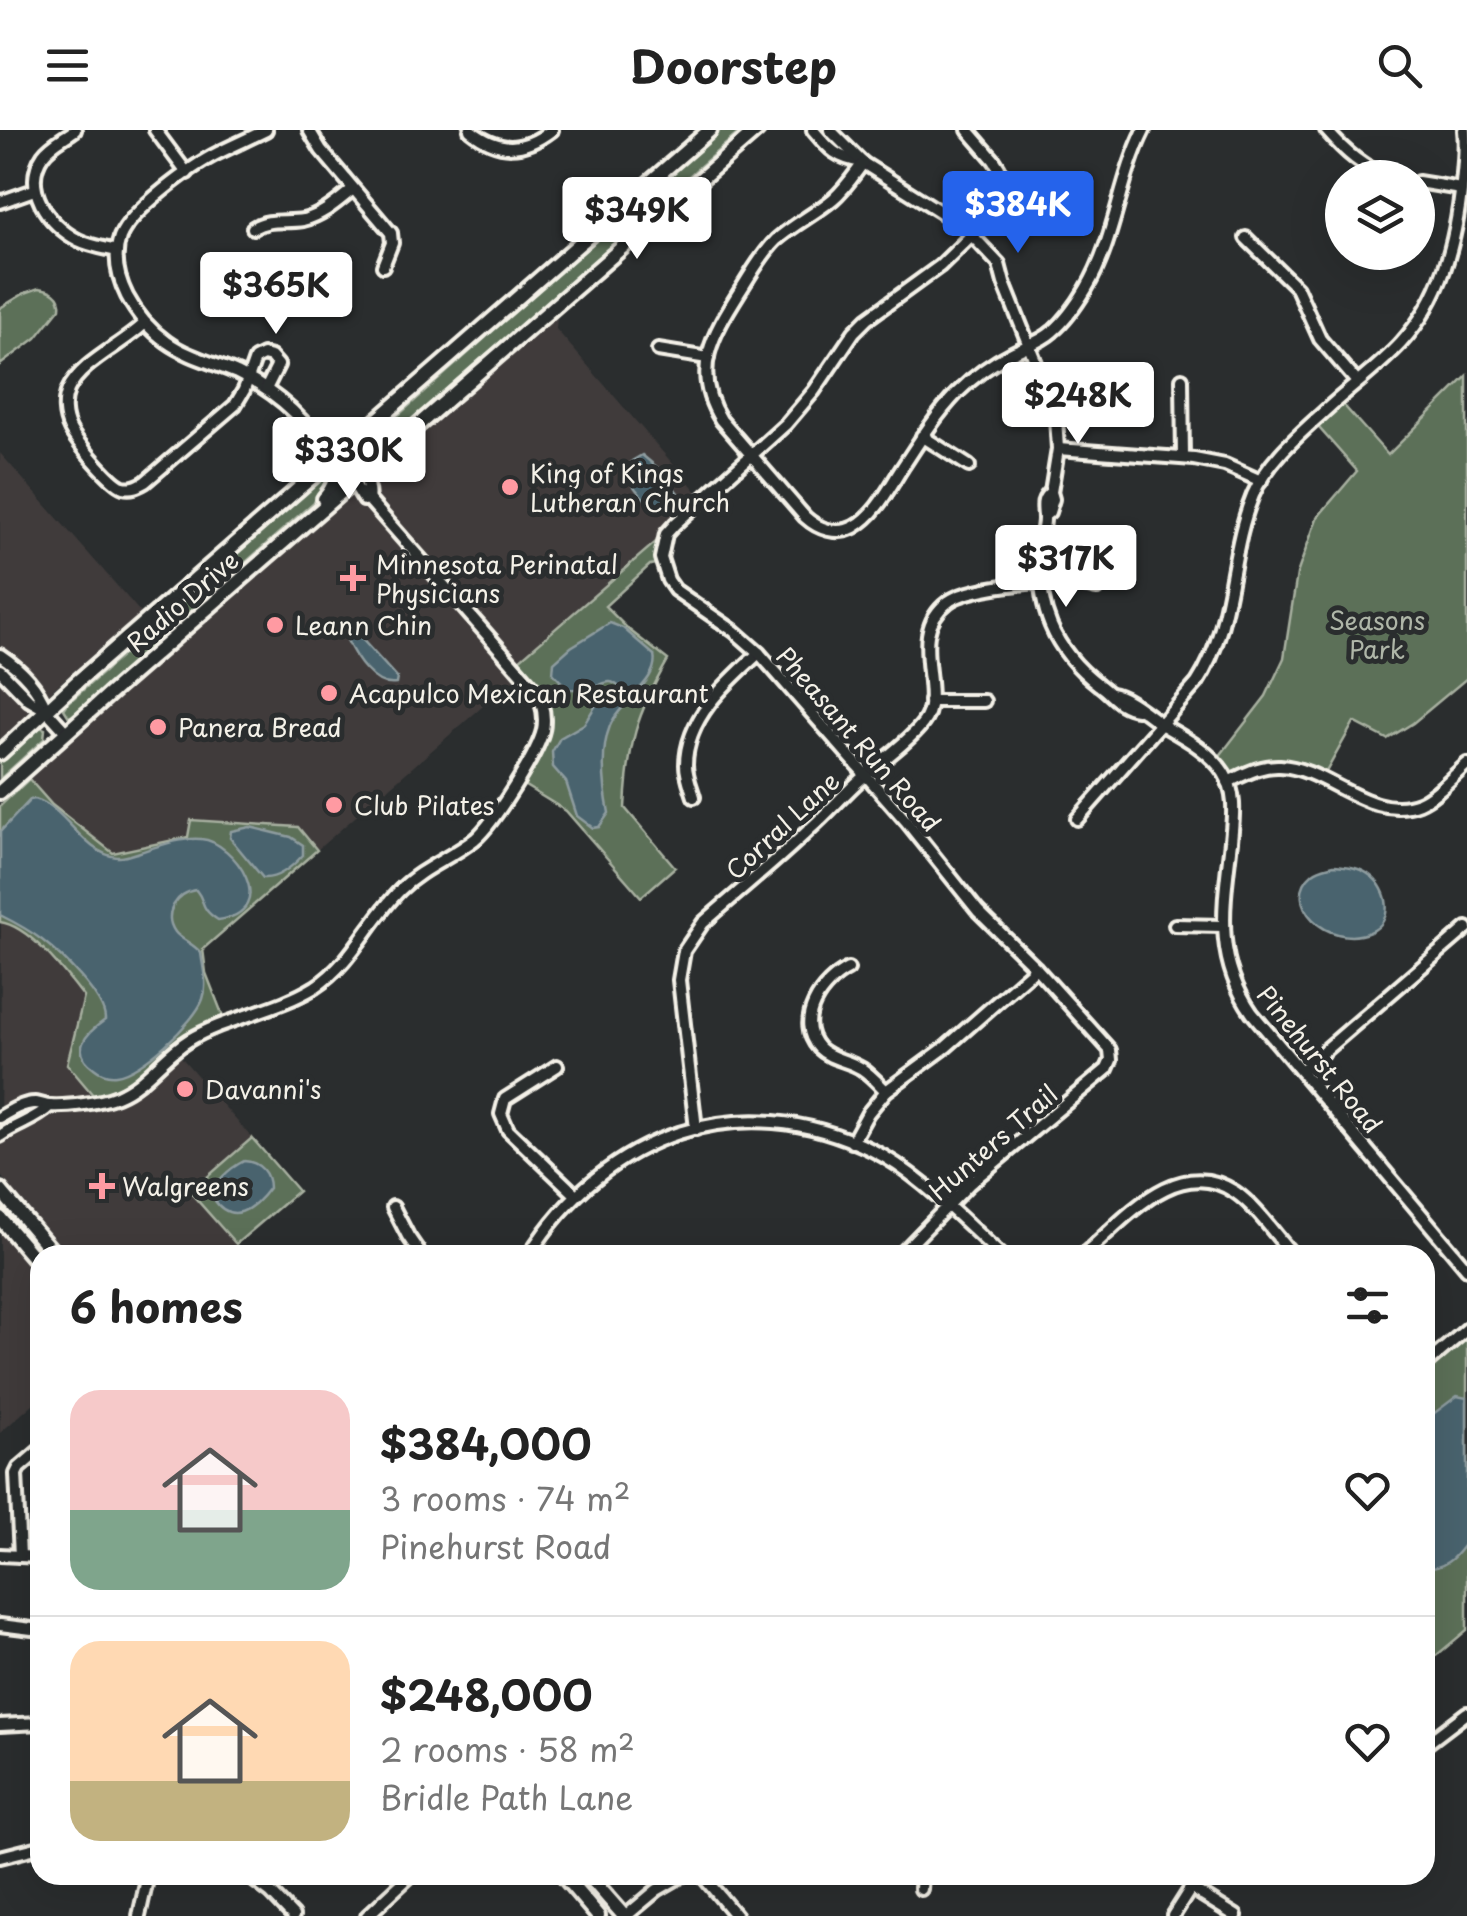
<!DOCTYPE html>
<html lang="en">
<head>
<meta charset="utf-8">
<style>
  :root { --surface:#fff; --page:#f2f2f2; --text:#222; --muted:#767676; --line:#e0e0e0; --accent:#2563eb }
  body { margin:0; font-family:"Playpen Sans",sans-serif; background:var(--page); color:var(--text); height:100vh; display:flex; flex-direction:column; font-size:38px; white-space:nowrap }
  * { box-sizing:border-box; margin:0 }
  p { font-size:32px; color:var(--muted) }
  .icon { flex:none; width:55px; height:55px; fill:none; stroke:currentColor; stroke-width:2; stroke-linecap:round; stroke-linejoin:round }
  .map { position:relative; flex:1; overflow:hidden }
  .details { position:absolute; left:30px; top:1115px; width:1405px; height:640px; display:flex; flex-direction:column; background:var(--surface); border-radius:30px; box-shadow:0 10px 40px #0002 }
  .details>* { flex:none }
  .controls { position:absolute; left:1325px; top:30px; display:grid; gap:20px }
  .controls a { display:grid; place-items:center; width:110px; height:110px; border-radius:50%; background:var(--surface); box-shadow:0 10px 40px #0002; font-size:50px }
  .price { position:absolute; translate:-50% -85px; padding:0 22px; border-radius:10px; background:#fff; color:#222; font-size:32px; line-height:65px; filter:drop-shadow(0 2px 5px #0008) }
  .price::after { content:''; position:absolute; left:50%; top:60px; width:30px; height:22px; margin-left:-15px; background:inherit; clip-path:polygon(0 0,100% 0,50% 100%) }
  .price.selected { background:var(--accent); color:#fff }
  ul { padding:0; list-style:none }
  li { display:flex; align-items:center; gap:30px; height:250px; padding:0 40px }
  li+li { border-top:2px solid var(--line) }
  li span { display:grid; place-items:center; flex:none; width:280px; height:200px; border-radius:30px; color:#555 }
  li>.icon { margin-inline-start:auto }
  span .icon { width:120px; height:120px; fill:#fffc; stroke-width:1 }
  li b { font-size:42px }
  h2 { display:flex; justify-content:space-between; align-items:center; height:120px; padding:0 40px; font-size:42px }
  header { display:flex; justify-content:space-between; align-items:center; height:130px; padding:0 40px; background:var(--surface); font-size:45px; font-weight:700 }
  .map>svg:first-child { display:block }
  .built { fill:#3f3b3b }
  .green { fill:#5b6f59; stroke:#a8b0a0; stroke-width:2.5 }
  .water { fill:#4a646e; stroke:#8e9c9f; stroke-width:2.5 }
  .lines { fill:none; stroke-linecap:round; stroke-linejoin:round }
  .minor-casing { stroke:#f4f1e8; stroke-width:18 }
  .major-casing { stroke:#f4f1e8; stroke-width:20 }
  .minor { stroke:#2a2d2e; stroke-width:10 }
  .major { stroke:#2a2d2e; stroke-width:12 }
  .poi-dot { fill:#ff9aa2; stroke:#2a2d2e; stroke-width:4 }
  .labels { text-anchor:middle; dominant-baseline:central; stroke-width:10; stroke-linejoin:round; paint-order:stroke }
  .poi-label { font-size:25px; fill:#f4f1e8; stroke:#2a2d2e; text-anchor:start }
  .street-label { font-size:25px; fill:#f4f1e8; stroke:#2a2d2e }
  .park-label { font-size:25px; fill:#afb6a8; stroke:#2a2d2e }
</style>
</head>
<body>
<header><svg class="icon" aria-label="menu" viewBox="0 0 24 24"><path d="M4 6h16M4 12h16M4 18h16"/></svg>Doorstep<svg class="icon" aria-label="search" viewBox="0 0 24 24"><circle cx="10" cy="10" r="6"/><path d="M15 15l6 6"/></svg></header>
<div class="map">
<svg width="1467" height="1786" viewBox="0 0 1467 1786">
  <rect width="100%" height="100%" fill="#2a2d2e"/>
  <filter id="ink" filterUnits="userSpaceOnUse"><feTurbulence type="fractalNoise" baseFrequency=".01" numOctaves="2"/><feDisplacementMap in="SourceGraphic" scale="20" xChannelSelector="R" yChannelSelector="G"/><feConvolveMatrix kernelMatrix="1 2 1 2 8 2 1 2 1" color-interpolation-filters="sRGB"/></filter>
  <g filter="url(#ink)">
    <g class="built">
      <polygon points="561,182 557,188 556,199 699,364 667,393 657,411 520,529 527,538 317,720 297,697 192,690 189,707 113,723 52,675 29,649 133,554"/>
      <polygon points="0,323 141,483 59,554 0,610"/>
      <polygon points="1,791 12,794 53,828 85,867 68,934 175,920 298,1061 223,1125 68,1125 0,1045"/>
      <polygon points="0,1100 40,1148 40,1268 0,1303"/>
    </g>
    <g class="green">
      <polygon points="719,0 742,0 644,85 642,90 355,338 357,328 366,314 485,208 512,180"/>
      <path d="M 39,158 C 50,159 62,165 60,178 L 36,208 L 0,235 L 0,178 L 25,163 Z"/>
      <polygon points="1467,246 1467,548 1413,593 1387,609 1354,592 1322,649 1281,636 1228,652 1215,632 1266,566 1284,528 1297,444 1317,388 1357,341 1313,291 1338,269 1388,325"/>
      <path d="M 329,341 C 332,354 322,364 314,372 L 203,470 L 203,474 L 76,585 L 69,587 L 64,579 L 68,573 L 196,461 L 217,438 Z"/>
      <path d="M 657,411 L 656,434 L 650,435 L 605,476 L 628,499 L 668,530 C 636,585 628,615 625,678 L 675,737 L 641,767 L 566,681 L 517,651 L 543,598 L 533,557 L 536,549 L 519,530 Z"/>
      <polygon points="37,596 45,599 44,609 0,649 0,632"/>
      <path d="M 29,649 L 52,675 L 113,723 L 188,707 L 191,690 L 298,697 L 317,720 L 203,819 L 206,843 L 226,894 L 208,901 L 143,950 L 99,972 L 67,934 L 84,867 C 65,843 30,796 0,792 L 0,676 Z"/>
      <polygon points="252,1008 298,1061 236,1114 190,1062"/>
      <polygon points="1467,1199 1467,1500 1425,1535 1425,1235"/>
    </g>
    <g class="water">
      <path d="M 642,325 L 659,339 L 678,363 C 678,372 667,379 659,380 C 645,371 633,358 626,343 L 632,331 Z"/>
      <path d="M 610,493 L 623,498 L 654,525 C 660,551 620,571 610,596 C 600,621 604,657 609,683 L 599,697 L 593,698 L 577,686 L 566,652 L 553,637 L 552,622 L 560,608 L 584,594 L 596,575 L 619,562 L 620,558 C 610,547 605,554 592,558 C 584,560 576,559 568,559 L 553,543 L 554,532 L 571,517 Z"/>
      <path d="M 353,505 L 360,507 L 397,548 L 396,554 C 374,558 355,528 347,510 Z"/>
      <path d="M 35,669 C 67,678 82,723 117,727 C 124,728 133,724 140,722 C 159,716 182,707 201,709 C 234,711 282,782 218,790 C 199,778 206,772 196,760 C 177,762 162,784 175,802 C 181,810 193,813 201,823 C 203,838 208,855 203,869 C 195,892 140,943 116,945 C 108,946 100,943 94,938 C 70,921 85,904 105,890 C 106,868 60,824 42,810 C 29,800 14,792 0,785 L 0,702 L 30,670 Z"/>
      <path d="M 250,697 L 291,707 L 303,715 L 303,725 C 293,736 279,749 263,748 L 230,708 L 231,701 Z"/>
      <path d="M 1334,735 C 1347,736 1360,737 1371,746 C 1389,760 1395,791 1370,802 C 1328,820 1279,771 1313,743 C 1319,738 1327,737 1334,735 Z"/>
      <path d="M 244,1031 C 260,1032 269,1043 269,1058 C 253,1080 231,1096 213,1068 C 213,1052 230,1038 244,1031 Z"/>
      <path d="M 1457,1266 L 1467,1268 L 1467,1411 C 1458,1423 1449,1436 1432,1438 L 1425,1430 L 1425,1290 Z"/>
    </g>
    <g class="lines">
      <defs>
        <g id="minor">
          <path d="M 75,0 C 64,8 51,14 43,25 C 21,57 48,95 78,110 C 90,116 104,118 117,121"/>
          <polyline points="155,0 187,43"/>
          <path d="M 266,0 C 250,8 234,15 218,23 C 192,36 131,80 120,107 C 113,127 118,148 127,166 C 137,185 150,200 167,212 C 188,227 214,233 237,243 C 277,262 309,292 331,330"/>
          <polyline points="309,0 321,20 391,103 392,113 383,136"/>
          <path d="M 470,0 C 499,23 523,22 552,0"/>
          <path d="M 813,0 C 829,19 836,28 862,32"/>
          <polyline points="830,0 863,33 963,96 999,134 1004,153 1038,238 1051,261 1056,288 1058,319 1051,362 1053,369 1049,382 1044,386"/>
          <path d="M 1326,0 C 1345,22 1363,38 1391,48"/>
          <path d="M 863,33 C 854,45 845,59 833,69 C 815,84 794,94 776,110 C 761,125 751,144 740,161 C 713,204 690,241 721,290 L 805,387 C 818,399 837,406 854,397 C 876,385 889,358 902,338 C 919,312 935,286 957,263 C 973,247 992,233 1012,223 C 1026,216 1041,212 1053,201 C 1066,190 1077,174 1086,159 C 1115,111 1119,50 1144,0"/>
          <polyline points="1418,52 1461,59"/>
          <polyline points="0,72 34,60"/>
          <path d="M 253,98 C 269,88 285,93 303,90 C 323,85 337,72 353,59"/>
          <polyline points="1246,108 1297,158 1320,209 1357,252"/>
          <path d="M 145,193 C 123,215 81,232 68,260 C 63,272 64,287 70,299 C 76,311 111,353 123,357 C 132,359 138,356 145,352 L 235,275 L 244,260 L 255,229 L 263,225 L 271,227 L 278,235 L 266,259"/>
          <polyline points="658,220 708,228"/>
          <polyline points="1182,249 1183,328"/>
          <polyline points="922,306 969,336"/>
          <polyline points="1058,319 1194,329 1225,335 1261,351"/>
          <path d="M 368,339 C 363,352 371,360 368,369"/>
          <path d="M 1051,362 C 1040,370 1044,377 1044,389 C 1044,399 1040,409 1040,419 C 1037,477 1052,519 1099,555 C 1113,565 1119,577 1137,579"/>
          <path d="M 0,525 C 21,539 37,555 46,579"/>
          <polyline points="0,540 29,570 46,580 66,602"/>
          <path d="M 1111,564 C 1127,566 1149,586 1164,596 C 1185,608 1211,622 1224,643 C 1237,664 1233,688 1231,711 C 1224,774 1213,827 1252,883 L 1467,1139"/>
          <polyline points="930,571 984,571"/>
          <path d="M 1228,652 C 1245,644 1261,635 1280,636 C 1327,638 1370,692 1419,673 C 1436,666 1453,646 1467,634"/>
          <path d="M 694,667 C 691,657 686,645 686,635 C 686,588 727,552 759,523"/>
          <path d="M 1077,689 L 1197,553 C 1234,497 1228,425 1253,365 C 1268,330 1300,304 1327,279 C 1351,257 1379,237 1401,213 C 1442,168 1456,112 1462,53 C 1464,35 1466,18 1464,0"/>
          <polyline points="1175,795 1223,796"/>
          <path d="M 848,839 C 822,852 794,890 819,918 C 831,930 849,930 862,939 C 871,945 879,954 886,961"/>
          <polyline points="557,936 505,969 501,984 508,1000 575,1064"/>
          <polyline points="1301,941 1467,798"/>
          <path d="M 0,987 C 10,981 23,973 35,973 C 40,973 45,976 50,976 C 68,977 100,973 117,966 C 146,954 163,926 189,910 C 228,887 276,881 315,857 C 352,833 369,791 400,760 C 422,738 451,728 475,709 C 493,694 538,623 543,600 C 546,584 542,570 533,557 L 368,369 L 364,370 L 353,352"/>
          <path d="M 696,999 L 679,850 L 684,821 L 703,793 C 739,761 777,731 812,697 C 829,682 844,664 861,649 C 879,632 909,612 923,593 C 947,562 904,505 948,472 C 967,457 1042,450 1067,452 C 1077,453 1087,456 1097,458"/>
          <path d="M 0,1006 C 16,994 36,990 50,976"/>
          <polyline points="852,1012 868,983 886,961 946,917 1036,838"/>
          <polyline points="393,1077 408,1106 421,1125"/>
          <polyline points="689,1123 693,1125"/>
          <path d="M 529,1125 C 604,1004 741,955 872,1020 C 919,1043 962,1090 1001,1125"/>
          <polyline points="900,1125 969,1054 1107,939 1111,930 1110,920 1036,838 978,781 906,691 759,523 734,501 675,460 668,450 661,428 666,404 675,394 786,294 814,261 854,202 867,189 940,136 979,98 1000,61 1002,50 999,38 994,30 968,0"/>
          <path d="M 1083,1125 C 1124,1090 1177,1023 1235,1062 C 1257,1077 1275,1105 1293,1125"/>
          <polyline points="1425,1235 1467,1199"/>
          <polyline points="0,1425 40,1427"/>
          <polyline points="20,1426 16,1344 19,1338 40,1320"/>
          <polyline points="0,1495 40,1500"/>
          <polyline points="0,1595 40,1593"/>
          <polyline points="1425,1615 1467,1583"/>
          <polyline points="0,1727 40,1717"/>
          <polyline points="247,1745 271,1763 293,1786"/>
          <polyline points="702,1745 736,1786"/>
          <polyline points="1191,1758 1236,1786"/>
          <polyline points="921,1759 922,1745"/>
          <polyline points="139,1786 148,1745"/>
          <polyline points="367,1786 411,1745"/>
          <polyline points="626,1786 657,1760 683,1745"/>
          <polyline points="1173,1786 1199,1745"/>
        </g>
        <g id="major">
          <path d="M 353,352 C 347,336 351,325 361,312"/>
          <path d="M 324,369 C 335,356 339,345 331,330"/>
          <polyline points="0,623 78,551 710,0"/>
          <polyline points="0,662 115,559 757,0"/>
          <polyline points="0,1060 55,1125"/>
          <polyline points="0,1088 40,1135"/>
          <polyline points="563,1745 598,1786"/>
          <polyline points="588,1745 624,1786"/>
        </g>
      </defs>
      <use href="#minor" class="minor-casing"/>
      <use href="#major" class="major-casing"/>
      <use href="#minor" class="minor"/>
      <use href="#major" class="major"/>
    </g>
  </g>
  <g class="poi-dot">
    <circle cx="510" cy="357" r="10"/>
    <path d="M348 433h10v10h10v10h-10v10h-10v-10h-10v-10h10z"/>
    <circle cx="275" cy="495" r="10"/>
    <circle cx="329" cy="563" r="10"/>
    <circle cx="158" cy="597" r="10"/>
    <circle cx="334" cy="675" r="10"/>
    <circle cx="185" cy="959" r="10"/>
    <path d="M97 1041h10v10h10v10h-10v10h-10v-10h-10v-10h10z"/>
  </g>
  <g class="labels">
    <g class="poi-label">
      <text x="530" y="343">King of Kings<tspan x="530" dy="29">Lutheran Church</tspan></text>
      <text x="376" y="434">Minnesota Perinatal<tspan x="376" dy="29">Physicians</tspan></text>
      <text x="295" y="495">Leann Chin</text>
      <text x="349" y="563">Acapulco Mexican Restaurant</text>
      <text x="178" y="597">Panera Bread</text>
      <text x="354" y="675">Club Pilates</text>
      <text x="205" y="959">Davanni's</text>
      <text x="122" y="1056">Walgreens</text>
    </g>
    <g class="street-label">
      <text transform="translate(182 471) rotate(-41)">Radio Drive</text>
      <text transform="translate(859 609) rotate(49)">Pheasant Run Road</text>
      <text transform="translate(782 695) rotate(-43)">Corral Lane</text>
      <text transform="translate(1320 929) rotate(51)">Pinehurst Road</text>
      <text transform="translate(993 1012) rotate(-41)">Hunters Trail</text>
    </g>
    <g class="park-label">
      <text x="1377" y="490">Seasons<tspan x="1377" dy="29">Park</tspan></text>
    </g>
  </g>
</svg>
<div class="controls">
<a><svg class="icon" aria-label="layers" viewBox="0 0 24 24"><path d="M12 4l9 5-9 5-9-5zM3 14l9 5 9-5"/></svg></a>
</div>
<b class="price selected" style="left:1018px;top:126px">$384K</b>
<b class="price" style="left:637px;top:132px">$349K</b>
<b class="price" style="left:276px;top:207px">$365K</b>
<b class="price" style="left:1078px;top:317px">$248K</b>
<b class="price" style="left:349px;top:372px">$330K</b>
<b class="price" style="left:1066px;top:480px">$317K</b>
<section class="details">
<h2>6 homes<svg class="icon" aria-label="filters" viewBox="0 0 24 24"><path d="M4 7h16M4 17h16"/><circle cx="9" cy="7" r="2"/><circle cx="15" cy="17" r="2"/></svg></h2>
<ul>
<li><span style="background:linear-gradient(#f6c9c9 60%,#7fa58c 0)"><svg class="icon" aria-label="home" viewBox="0 0 24 24"><path d="M3 11l9-7 9 7M6 9v11h12V9"/></svg></span><div><b>$384,000</b><p>3 rooms · 74 m²</p><p>Pinehurst Road</p></div><svg class="icon" aria-label="heart" viewBox="0 0 24 24"><path d="M12 20l-8-8c-3-5 5-10 8-4 3-6 11-1 8 4z"/></svg></li>
<li><span style="background:linear-gradient(#ffd9b3 70%,#c2b280 0)"><svg class="icon" aria-label="home" viewBox="0 0 24 24"><path d="M3 11l9-7 9 7M6 9v11h12V9"/></svg></span><div><b>$248,000</b><p>2 rooms · 58 m²</p><p>Bridle Path Lane</p></div><svg class="icon" aria-label="heart" viewBox="0 0 24 24"><path d="M12 20l-8-8c-3-5 5-10 8-4 3-6 11-1 8 4z"/></svg></li>
</ul>
</section>
</div>
</body>
</html>
